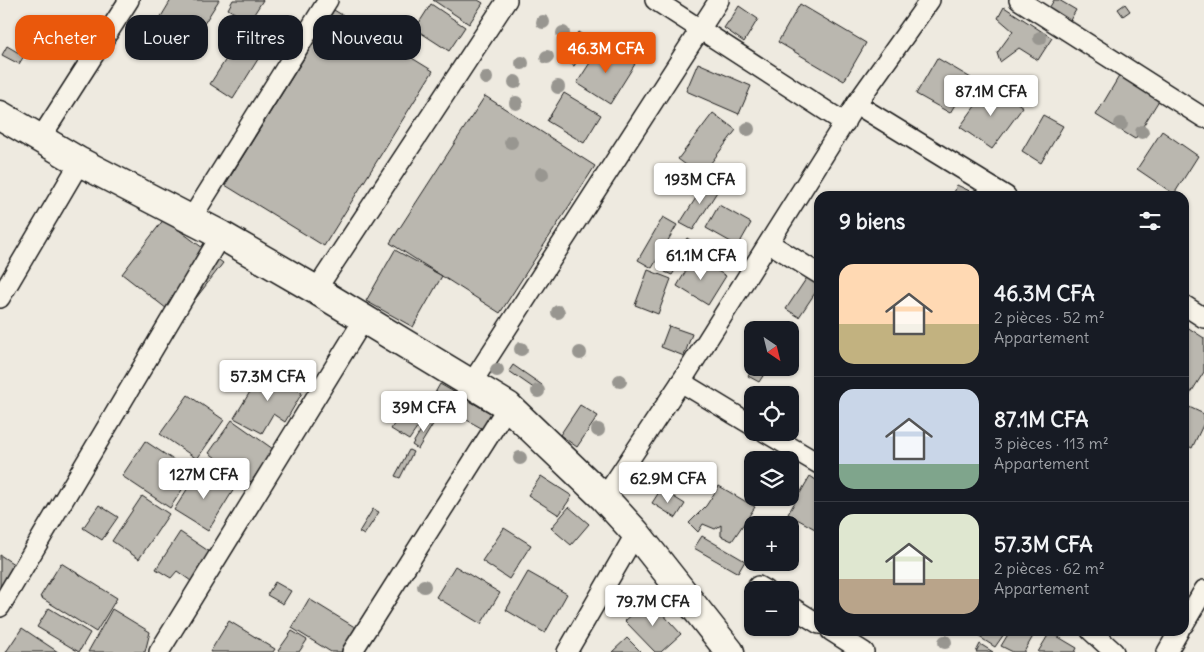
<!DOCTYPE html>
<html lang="fr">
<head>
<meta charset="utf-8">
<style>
  :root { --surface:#171b24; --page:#242831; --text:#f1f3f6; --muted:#9ea1a6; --line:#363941; --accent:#ea580c }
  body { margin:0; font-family:Delius,sans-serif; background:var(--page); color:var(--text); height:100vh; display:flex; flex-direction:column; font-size:19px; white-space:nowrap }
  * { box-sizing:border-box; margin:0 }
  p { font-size:16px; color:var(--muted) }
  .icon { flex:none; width:28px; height:28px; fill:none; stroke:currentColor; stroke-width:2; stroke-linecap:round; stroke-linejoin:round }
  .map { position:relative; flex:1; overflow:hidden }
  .drawer { position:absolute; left:814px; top:191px; width:375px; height:445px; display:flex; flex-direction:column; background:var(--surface); border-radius:15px; box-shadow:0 1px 4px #0004 }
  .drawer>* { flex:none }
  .top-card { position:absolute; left:15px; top:15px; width:475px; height:45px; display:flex; gap:10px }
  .needle { width:32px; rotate:145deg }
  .controls { position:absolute; left:744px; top:321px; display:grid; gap:10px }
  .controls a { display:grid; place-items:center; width:55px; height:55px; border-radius:10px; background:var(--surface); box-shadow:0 1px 4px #0004; font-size:25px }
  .price { position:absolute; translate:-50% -42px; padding:0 11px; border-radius:5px; background:#fff; color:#222; font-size:16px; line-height:32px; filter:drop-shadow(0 1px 2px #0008) }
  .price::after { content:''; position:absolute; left:50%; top:30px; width:15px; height:11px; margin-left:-8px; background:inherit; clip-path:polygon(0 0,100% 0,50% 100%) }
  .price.on { background:var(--accent); color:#fff }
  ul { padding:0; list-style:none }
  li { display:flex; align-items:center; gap:15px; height:125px; padding:0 25px }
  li+li { border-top:1px solid var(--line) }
  li span { display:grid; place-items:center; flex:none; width:140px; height:100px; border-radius:15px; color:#555 }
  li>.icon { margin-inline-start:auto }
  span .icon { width:60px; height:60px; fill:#fffc; stroke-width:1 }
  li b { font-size:21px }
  h2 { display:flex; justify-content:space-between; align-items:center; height:60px; padding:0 25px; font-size:21px }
  .pill { padding:0 18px; border-radius:15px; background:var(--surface); box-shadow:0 1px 4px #0004; font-size:18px; line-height:45px }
  .pill.on { background:var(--accent); color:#fff }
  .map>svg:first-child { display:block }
  .building { fill:#bab7af; stroke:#1c1c1c }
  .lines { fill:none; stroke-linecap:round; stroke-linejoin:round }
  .minor-casing { stroke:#1c1c1c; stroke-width:22 }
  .secondary-casing { stroke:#1c1c1c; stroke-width:31 }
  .minor { stroke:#f7f3e8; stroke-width:19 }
  .secondary { stroke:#f7f3e8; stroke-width:28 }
  .tree { fill:#989690 }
</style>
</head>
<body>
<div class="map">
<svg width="1204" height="652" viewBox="0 0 1204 652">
  <rect width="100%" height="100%" fill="#eeeae0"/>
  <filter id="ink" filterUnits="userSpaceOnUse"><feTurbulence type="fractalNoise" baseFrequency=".02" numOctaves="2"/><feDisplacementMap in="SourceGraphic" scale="10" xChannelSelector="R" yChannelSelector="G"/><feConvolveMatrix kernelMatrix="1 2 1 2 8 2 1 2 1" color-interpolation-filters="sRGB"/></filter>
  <g filter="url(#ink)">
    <g class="building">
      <polygon points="171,0 219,0 190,46 156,25"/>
      <polygon points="233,0 263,0 249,22 228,9"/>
      <polygon points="433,0 478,0 483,3 469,24"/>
      <polygon points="1054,0 1059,0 1076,10 1069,22 1048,10"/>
      <polygon points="431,4 465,27 449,51 415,29"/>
      <polygon points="800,4 866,43 844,81 778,42"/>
      <polygon points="1125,4 1130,11 1123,16 1118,9"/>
      <polygon points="739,6 758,19 744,42 724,28 728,22 729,22"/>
      <polygon points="1004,7 1052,38 1038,60 1019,48 1000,62 997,53 1013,31 998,18"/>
      <polygon points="334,10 433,71 324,246 225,185"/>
      <polygon points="578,32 590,40 574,66 562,59"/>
      <polygon points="237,42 260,56 233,99 210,84"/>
      <polygon points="602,44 635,64 610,104 577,83"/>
      <polygon points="7,46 24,56 19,64 2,55"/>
      <polygon points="937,58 971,78 950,113 916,94"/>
      <polygon points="698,63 751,86 739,114 686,91"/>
      <polygon points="1121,73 1161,97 1135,139 1096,115"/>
      <polygon points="991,84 1023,107 992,149 960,127"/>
      <polygon points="564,93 601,115 584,143 547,121"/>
      <polygon points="485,96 595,166 500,313 390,243"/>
      <polygon points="713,113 736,130 701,176 678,159"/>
      <polygon points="1043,115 1063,126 1041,163 1022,151"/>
      <polygon points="1162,131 1198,156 1174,194 1137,169"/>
      <polygon points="708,179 720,187 693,230 680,223"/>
      <polygon points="957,185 980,196 960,196 954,193"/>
      <polygon points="719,205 751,223 738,246 706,228"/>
      <polygon points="663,217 677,225 652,268 638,260"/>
      <polygon points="164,219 223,263 180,319 122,274"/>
      <polygon points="687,238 693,242 672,275 665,272"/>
      <polygon points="395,250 442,276 413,327 366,301"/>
      <polygon points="694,257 726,276 708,305 677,286"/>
      <polygon points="648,270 671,279 658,314 635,305"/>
      <polygon points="808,276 819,283 819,287 799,317 786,309"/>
      <polygon points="1184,325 1204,338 1204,372 1187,399 1184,397"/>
      <polygon points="669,326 692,334 684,356 661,347"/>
      <polygon points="513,365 542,385 538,391 509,371"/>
      <polygon points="753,368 768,368 759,382 748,376"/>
      <polygon points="264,369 302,393 285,422 273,414 262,433 234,418"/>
      <polygon points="440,384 492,414 483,429 431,400"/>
      <polygon points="188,395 224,420 197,459 160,434"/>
      <polygon points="580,405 598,416 577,447 560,435"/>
      <polygon points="1189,407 1204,414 1204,423 1192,448 1184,444 1184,417"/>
      <polygon points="401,413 420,424 409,440 391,429"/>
      <polygon points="429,417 435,421 418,449 412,445"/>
      <polygon points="232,420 273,449 251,482 209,453"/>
      <polygon points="145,441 193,473 170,508 122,476"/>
      <polygon points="409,450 413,452 400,478 395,476"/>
      <polygon points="200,469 234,489 208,531 174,510"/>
      <polygon points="541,476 572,496 559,515 528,495"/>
      <polygon points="810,476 819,482 819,522 815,529 788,514"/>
      <polygon points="719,486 755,507 732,541 721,536 721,525 715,529 703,524 698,532 689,523 706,506"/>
      <polygon points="661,489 685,504 676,518 652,503"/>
      <polygon points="142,496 169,514 139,559 112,541"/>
      <polygon points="99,505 118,517 102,540 83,528"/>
      <polygon points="569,507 589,524 571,545 551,528"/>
      <polygon points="373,509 379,512 364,535 359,532"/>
      <polygon points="504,528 531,545 509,579 482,561"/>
      <polygon points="180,532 216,556 198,586 177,571 171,578 156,569"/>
      <polygon points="702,536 745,561 738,573 694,548"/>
      <polygon points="0,555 20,568 0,597"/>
      <polygon points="61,563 117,598 96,632 40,597"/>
      <polygon points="455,566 500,593 481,624 436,597"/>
      <polygon points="528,572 567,594 545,633 506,610"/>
      <polygon points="275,582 291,591 283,604 267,595"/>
      <polygon points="309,599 366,634 355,652 331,652 292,628"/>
      <polygon points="649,599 681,634 661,652 655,652 625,621"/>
      <polygon points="49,608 90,633 79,652 37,627"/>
      <polygon points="112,609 150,632 145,652 88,652"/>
      <polygon points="229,621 275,649 273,652 210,652"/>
      <polygon points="22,628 58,652 6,652"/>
      <polygon points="292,631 307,640 299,652 280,652 278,651"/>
      <polygon points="970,631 1000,631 1004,634 995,647"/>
      <polygon points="1010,631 1036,631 1024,652 1013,652 1001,646"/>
      <polygon points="1050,632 1077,648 1075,652 1038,652"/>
      <polygon points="627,638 641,652 612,652"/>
      <polygon points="980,644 993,652 976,652"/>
    </g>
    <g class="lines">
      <defs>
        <g id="minor">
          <polyline points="655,0 845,123"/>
          <polyline points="1019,0 1204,118"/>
          <polyline points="856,104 1006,196"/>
          <polyline points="40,139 129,0"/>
          <polyline points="191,219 328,0"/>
          <polyline points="769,243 819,274"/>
          <polyline points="316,290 507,0"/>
          <polyline points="0,298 80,162"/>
          <polyline points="1184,305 1204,318"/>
          <polyline points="681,382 752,425"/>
          <polyline points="471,384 719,0"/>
          <polyline points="765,432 819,464"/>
          <polyline points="604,498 681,382 856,104 930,0"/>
          <polyline points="758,586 765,590"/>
          <polyline points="790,606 819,624"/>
          <polyline points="0,607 221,235"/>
          <polyline points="1184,624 1204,590"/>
          <polyline points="831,631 864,652"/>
          <polyline points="1091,631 1114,652"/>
          <polyline points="159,652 364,319"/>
          <polyline points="352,652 508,406"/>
          <polyline points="567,652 636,533"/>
          <polyline points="1167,652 1179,631"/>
        </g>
        <polyline id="secondary" points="0,115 80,162 221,235 316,290 508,406 604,498 636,533 730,652"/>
      </defs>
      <use href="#minor" class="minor-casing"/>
      <use href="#secondary" class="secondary-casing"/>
      <use href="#minor" class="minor"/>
      <use href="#secondary" class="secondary"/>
    </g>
    <g class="tree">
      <circle cx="543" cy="22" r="7"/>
      <circle cx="563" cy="33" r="7"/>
      <circle cx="1040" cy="38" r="7"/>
      <circle cx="547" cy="57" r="7"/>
      <circle cx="522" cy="63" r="7"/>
      <circle cx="486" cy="78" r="7"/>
      <circle cx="515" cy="82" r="7"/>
      <circle cx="558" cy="87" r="7"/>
      <circle cx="516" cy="103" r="7"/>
      <circle cx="1121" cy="124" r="7"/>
      <circle cx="748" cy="129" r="7"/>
      <circle cx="1142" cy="132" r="7"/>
      <circle cx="511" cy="142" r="7"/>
      <circle cx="542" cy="174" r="7"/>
      <circle cx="558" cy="312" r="7"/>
      <circle cx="521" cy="349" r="7"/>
      <circle cx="580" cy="353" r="7"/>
      <circle cx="497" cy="370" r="7"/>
      <circle cx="620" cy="381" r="7"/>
      <circle cx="538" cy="391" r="7"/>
      <circle cx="598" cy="430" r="7"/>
      <circle cx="520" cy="458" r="7"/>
      <circle cx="424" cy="586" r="7"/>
      <circle cx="945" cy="642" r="7"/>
    </g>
  </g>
</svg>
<div class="controls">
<a><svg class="needle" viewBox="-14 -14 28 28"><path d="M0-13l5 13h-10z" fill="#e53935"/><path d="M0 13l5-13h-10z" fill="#9ea1a6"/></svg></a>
<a><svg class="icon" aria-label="locate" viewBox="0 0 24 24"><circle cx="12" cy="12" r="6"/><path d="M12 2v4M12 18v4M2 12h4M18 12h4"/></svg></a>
<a><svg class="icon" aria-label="layers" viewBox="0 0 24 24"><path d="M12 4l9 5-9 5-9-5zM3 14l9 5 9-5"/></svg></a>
<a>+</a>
<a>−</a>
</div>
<b class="price on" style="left:606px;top:74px">46.3M CFA</b>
<b class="price" style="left:991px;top:117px">87.1M CFA</b>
<b class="price" style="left:700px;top:205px">193M CFA</b>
<b class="price" style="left:701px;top:281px">61.1M CFA</b>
<b class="price" style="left:268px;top:402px">57.3M CFA</b>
<b class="price" style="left:424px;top:433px">39M CFA</b>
<b class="price" style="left:204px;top:500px">127M CFA</b>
<b class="price" style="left:668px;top:504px">62.9M CFA</b>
<b class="price" style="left:653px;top:627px">79.7M CFA</b>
<div class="top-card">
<a class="pill on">Acheter</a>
<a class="pill">Louer</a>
<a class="pill">Filtres</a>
<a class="pill">Nouveau</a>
</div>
<section class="drawer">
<h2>9 biens<svg class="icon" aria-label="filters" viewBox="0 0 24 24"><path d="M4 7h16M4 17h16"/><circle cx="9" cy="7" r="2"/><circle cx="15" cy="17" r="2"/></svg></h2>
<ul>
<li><span style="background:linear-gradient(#ffd9b3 60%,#c2b280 0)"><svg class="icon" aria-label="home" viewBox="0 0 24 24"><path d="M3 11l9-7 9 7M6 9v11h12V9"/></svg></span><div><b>46.3M CFA</b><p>2 pièces · 52 m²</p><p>Appartement</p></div></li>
<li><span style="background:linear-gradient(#c9d6e8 75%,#7fa58c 0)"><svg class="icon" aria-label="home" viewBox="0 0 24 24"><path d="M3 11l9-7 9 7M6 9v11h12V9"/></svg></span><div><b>87.1M CFA</b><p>3 pièces · 113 m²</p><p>Appartement</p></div></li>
<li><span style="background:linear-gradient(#dfe7d0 65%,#b9a48a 0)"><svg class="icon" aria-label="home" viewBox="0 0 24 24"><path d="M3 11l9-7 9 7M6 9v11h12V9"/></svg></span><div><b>57.3M CFA</b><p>2 pièces · 62 m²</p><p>Appartement</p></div></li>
</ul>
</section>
</div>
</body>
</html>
